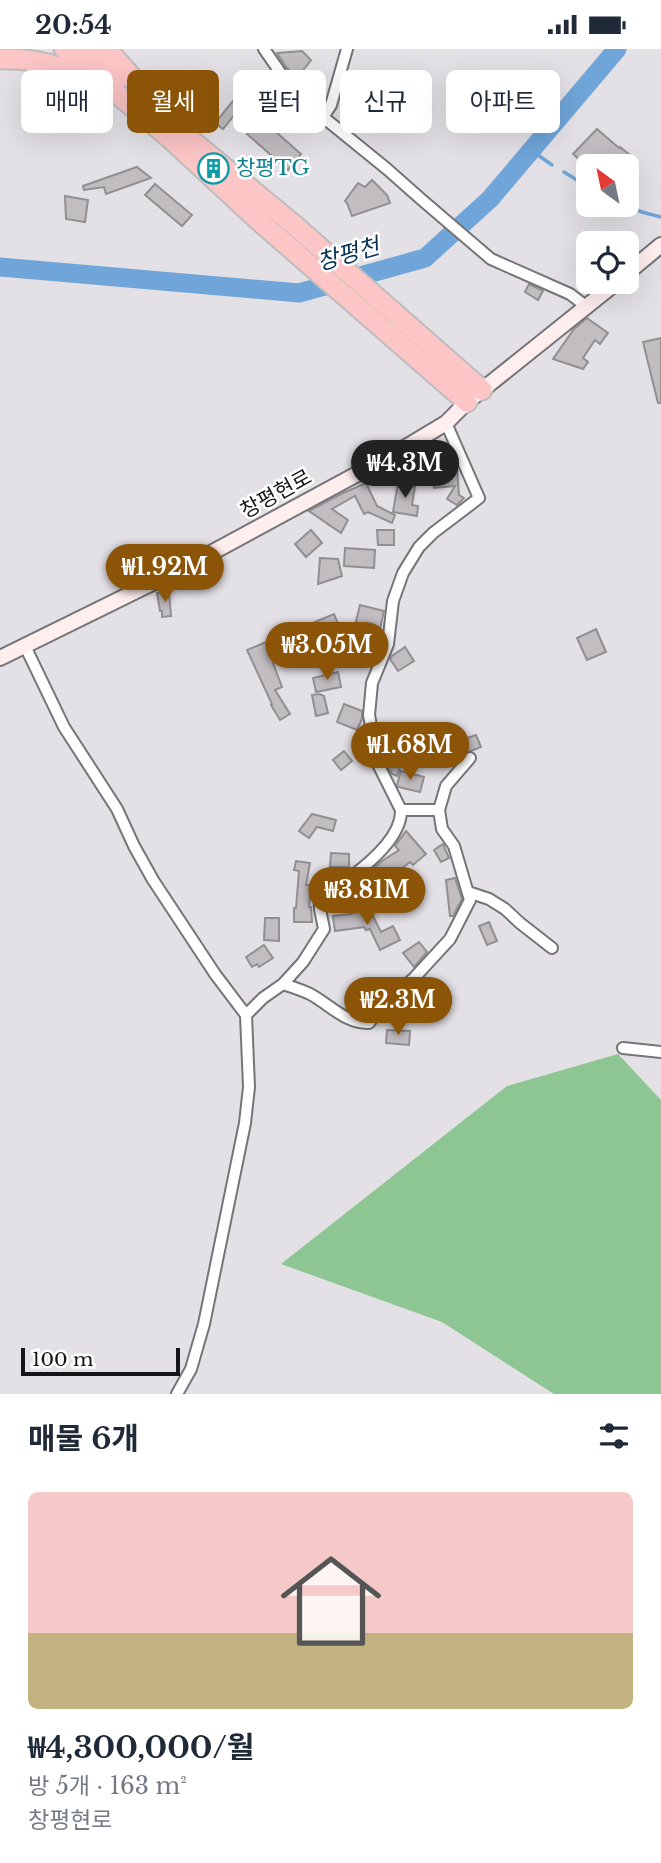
<!DOCTYPE html>
<html lang="ko">
<head>
<meta charset="utf-8">
<style>
  :root { --surface:#fff; --page:#f2f2f3; --text:#1f2937; --muted:#747a83; --line:#e0e1e3; --accent:#8b5406 }
  body { margin:0; font-family:"Libre Baskerville","Noto Sans KR",serif; background:var(--page); color:var(--text); height:100vh; display:flex; flex-direction:column; font-size:26px; white-space:nowrap }
  * { box-sizing:border-box; margin:0 }
  p { font-size:23px; color:var(--muted) }
  .icon { flex:none; width:38px; height:38px; fill:none; stroke:currentColor; stroke-width:2; stroke-linecap:round; stroke-linejoin:round }
  .map { position:relative; height:1345px; overflow:hidden }
  .drawer { display:flex; flex-direction:column; background:var(--surface); flex:1 }
  .drawer>* { flex:none }
  .guide { position:absolute; left:21px; top:21px; width:620px; height:63px; display:flex; gap:14px }
  .needle { width:46px; rotate:327deg }
  .controls { position:absolute; left:576px; top:105px; display:grid; gap:14px }
  .controls a { display:grid; place-items:center; width:63px; height:63px; border-radius:10px; background:var(--surface); box-shadow:0 7px 28px #0002; font-size:35px }
  .scale { position:absolute; left:21px; bottom:18px; width:159px; box-sizing:border-box; padding-left:7px; border:4px solid #151416; border-top:0; font-size:19px; line-height:24px; white-space:nowrap; color:#151416; -webkit-text-stroke:5px #fff; paint-order:stroke }
  .price { position:absolute; translate:-50% -60px; padding:0 16px; border-radius:24px; background:var(--accent); color:#fff; font-size:23px; line-height:46px; filter:drop-shadow(0 2px 4px #0008) }
  .price::after { content:''; position:absolute; left:50%; top:42px; width:21px; height:16px; margin-left:-10px; background:inherit; clip-path:polygon(0 0,100% 0,50% 100%) }
  .price.on { background:#222; color:#fff }
  ul { padding:0; list-style:none }
  li { display:grid; align-content:center; gap:14px; height:371px; padding:0 28px }
  li+li { border-top:2px solid var(--line) }
  li span { display:grid; place-items:center; height:217px; border-radius:10px; color:#555 }
  li>.icon { margin-inline-start:auto }
  span .icon { width:126px; height:126px; fill:#fffc; stroke-width:1 }
  li b { font-size:30px }
  h2 { display:flex; justify-content:space-between; align-items:center; height:84px; padding:0 28px; font-size:30px }
  .pill { padding:0 24px; border-radius:10px; background:var(--surface); box-shadow:0 7px 28px #0002; font-size:24px; line-height:63px }
  .pill.on { background:var(--accent); color:#fff }
  .status { display:flex; justify-content:space-between; align-items:center; height:49px; padding:0 35px; background:var(--surface); direction:ltr }
  .status svg { height:19px; fill:currentColor }
  .map>svg:first-child { display:block }
  .green { fill:#8dc593 }
  .lines { fill:none; stroke-linecap:round; stroke-linejoin:round }
  .stream { stroke:#6fa5d8; stroke-width:3.5 }
  .river { stroke:#6fa5d8; stroke-width:19 }
  .building { fill:#c1bdc1; stroke:#928f92; stroke-width:2 }
  .street-casing { stroke:#757478; stroke-width:14 }
  .secondary-casing { stroke:#757478; stroke-width:18 }
  .highway-casing { stroke:#bdbdbe; stroke-width:23 }
  .street { stroke:#fff; stroke-width:10 }
  .secondary { stroke:#feeeee; stroke-width:14 }
  .highway { stroke:#fcc5c6; stroke-width:19 }
  .labels { text-anchor:middle; dominant-baseline:central; stroke-width:5; stroke-linejoin:round; paint-order:stroke }
  .culture-label { font-size:21px; fill:#0d838f; stroke:#fff; text-anchor:start }
  .street-label { font-size:21px; fill:#151416; stroke:#fff }
  .water-label { font-size:23px; font-style:italic; fill:#083253; stroke:#fff }
</style>
</head>
<body>
<div class="status"><b>20:54</b><svg viewBox="0 0 49 12"><path d="M0 12V9h3v3zM5 12V6h3v6zM10 12V3h3v9zM15 12V0h3v12zM26 1h20v11H26zM47 4h2v5h-2z"/></svg></div>
<div class="map">
<svg width="661" height="1345" viewBox="0 0 661 1345">
  <rect width="100%" height="100%" fill="#e3e1e6"/>
  <polygon class="green" points="618,1005 661,1051 661,1345 554,1345 442,1273 281,1215 507,1037"/>
  <g class="lines">
    <g class="stream">
      <polyline points="531,101 552,116"/>
      <polyline points="564,123 588,138"/>
      <polyline points="624,156 642,163 661,168"/>
    </g>
    <polyline class="river" points="0,218 299,244 425,209 490,150 617,0"/>
  </g>
  <g class="building">
    <polygon points="302,2 311,11 297,29 286,18 277,4"/>
    <polygon points="233,52 239,57 239,60 223,80 215,74"/>
    <polygon points="246,65 255,73 259,68 301,105 288,121 247,85 248,84 244,80"/>
    <polygon points="597,80 619,99 620,98 635,110 629,117 586,117 573,105"/>
    <polygon points="137,118 151,129 106,145 104,138 84,141 83,137"/>
    <polygon points="372,131 387,146 390,154 352,167 347,154 345,152 358,134 365,138"/>
    <polygon points="155,135 192,166 182,177 145,146"/>
    <polygon points="65,147 88,151 85,173 66,170"/>
    <polygon points="529,235 543,242 538,251 525,243"/>
    <polygon points="587,269 608,284 600,295 595,291 583,309 588,313 583,320 553,310 574,280"/>
    <polygon points="661,289 661,354 658,354 643,293"/>
    <polygon points="457,419 459,446 464,449 457,456 447,450 455,437 434,439 433,422"/>
    <polygon points="366,434 377,457 395,466 392,474 368,463 364,465 355,447 332,460 348,471 341,484 309,462 343,444"/>
    <polygon points="398,434 415,437 412,456 418,457 417,467 393,463"/>
    <polygon points="311,481 322,494 306,508 295,495"/>
    <polygon points="377,481 394,481 394,496 378,496"/>
    <polygon points="345,499 375,501 374,519 344,517"/>
    <polygon points="320,509 338,510 342,527 318,535"/>
    <polygon points="169,543 171,567 162,568 162,562 160,562 157,544"/>
    <polygon points="360,556 384,562 374,607 349,600"/>
    <polygon points="334,565 345,592 295,611 292,605 273,614 282,638 275,641 290,665 280,671 271,656 272,655 247,601"/>
    <polygon points="596,580 606,603 587,611 577,589"/>
    <polygon points="405,598 414,612 398,622 390,610 392,607"/>
    <polygon points="338,623 341,638 316,643 313,629"/>
    <polygon points="319,645 324,647 328,664 316,667 312,646"/>
    <polygon points="344,655 362,662 362,670 357,681 337,673"/>
    <polygon points="476,686 481,698 463,705 458,692"/>
    <polygon points="424,689 427,700 406,708 402,696"/>
    <polygon points="344,702 352,712 341,721 333,711"/>
    <polygon points="390,708 402,713 397,727 392,725 387,716"/>
    <polygon points="401,722 424,728 420,743 398,738 397,736"/>
    <polygon points="312,765 336,771 333,782 317,778 309,789 299,782"/>
    <polygon points="406,782 426,805 413,816 410,813 392,827 400,840 391,848 383,842 372,821 382,812 399,801 395,797"/>
    <polygon points="443,795 449,809 441,813 434,801"/>
    <polygon points="331,804 349,805 349,818 330,818"/>
    <polygon points="296,812 310,814 306,836 311,836 309,858 311,858 312,873 294,873 294,859 296,859 299,822 294,821"/>
    <polygon points="455,829 462,850 453,867 450,867 446,831"/>
    <polygon points="368,857 381,883 393,877 400,891 380,901 370,880 366,881 364,878 335,882 333,867 351,865"/>
    <polygon points="265,869 279,869 279,892 264,891"/>
    <polygon points="489,873 497,892 487,896 479,877"/>
    <polygon points="419,893 427,903 414,918 403,904"/>
    <polygon points="264,896 273,909 259,918 257,915 252,918 246,908"/>
    <polygon points="352,945 373,949 368,962 350,958"/>
    <polygon points="403,949 412,958 404,965 402,962 393,970 386,963"/>
    <polygon points="387,981 410,982 409,996 386,994"/>
  </g>
  <g class="lines">
    <defs>
      <g id="street">
        <polyline points="264,0 291,39 323,68 387,120 422,151 491,210 570,245 587,258"/>
        <polyline points="323,68 331,56 347,0"/>
        <polyline points="25,597 64,678 117,760 134,797 153,831 215,925 246,966 249,1038 245,1074 204,1275 191,1320 177,1345"/>
        <polyline points="401,761 439,761"/>
        <polyline points="468,843 489,850 505,860 520,874 552,899"/>
        <path d="M 283,935 C 292,938 302,941 310,945 C 329,955 346,975 369,974 L 382,956 L 414,929 L 450,890 L 470,851 L 454,797 L 442,780 L 439,761 L 446,737 L 470,709"/>
        <path d="M 246,966 L 263,949 L 283,935 L 303,913 L 324,880 L 320,860 L 320,846 C 330,835 334,840 344,833 C 365,818 402,789 401,761 L 378,715 L 369,666 L 372,634 L 388,595 L 393,552 L 403,524 L 419,498 L 433,484 L 479,449 L 446,374"/>
        <polyline points="623,999 661,1003"/>
      </g>
      <g id="secondary">
        <polyline points="626,225 661,196"/>
        <polyline points="0,609 187,517 396,404 446,374 467,353 617,233"/>
      </g>
      <g id="highway">
        <polyline points="64,0 172,91 257,170 467,353"/>
        <polyline points="86,0 119,29"/>
        <polyline points="107,0 180,83"/>
        <path d="M 0,10 C 37,9 62,16 93,37"/>
        <polyline points="179,81 293,175 482,341"/>
      </g>
    </defs>
    <use href="#street" class="street-casing"/>
    <use href="#secondary" class="secondary-casing"/>
    <use href="#highway" class="highway-casing"/>
    <use href="#street" class="street"/>
    <use href="#secondary" class="secondary"/>
    <use href="#highway" class="highway"/>
  </g>
  <defs>
    <symbol id="building-ring" viewBox="-11 -11 22 22"><circle r="9.5" fill="#fff" stroke="#0f9aa8" stroke-width="1.5"/><path d="M-4-6H4V6H1V3H-1V6H-4ZM-2.5-4.3h1.7v1.8h-1.7ZM.8-4.3h1.7v1.8H.8ZM-2.5-1h1.7V.8h-1.7ZM.8-1h1.7V.8H.8Z" fill="#0f9aa8"/></symbol>
  </defs>
  <g fill-rule="evenodd">
    <use href="#building-ring" x="196" y="102" width="35" height="35"/>
  </g>
  <g class="labels">
    <g class="culture-label">
      <text x="236" y="119">창평TG</text>
    </g>
    <g class="street-label">
      <text transform="translate(276 445) rotate(-29)">창평현로</text>
    </g>
    <g class="water-label">
      <text transform="translate(348 205) rotate(-16)">창평천</text>
    </g>
  </g>
</svg>
<div class="controls">
<a><svg class="needle" viewBox="-14 -14 28 28"><path d="M0-13l5 13h-10z" fill="#e53935"/><path d="M0 13l5-13h-10z" fill="#747a83"/></svg></a>
<a><svg class="icon" aria-label="locate" viewBox="0 0 24 24"><circle cx="12" cy="12" r="6"/><path d="M12 2v4M12 18v4M2 12h4M18 12h4"/></svg></a>
</div>
<div class="scale">100 m</div>
<b class="price on" style="left:405px;top:451px">₩4.3M</b>
<b class="price" style="left:165px;top:555px">₩1.92M</b>
<b class="price" style="left:327px;top:633px">₩3.05M</b>
<b class="price" style="left:410px;top:733px">₩1.68M</b>
<b class="price" style="left:367px;top:878px">₩3.81M</b>
<b class="price" style="left:398px;top:988px">₩2.3M</b>
<div class="guide">
<a class="pill">매매</a>
<a class="pill on">월세</a>
<a class="pill">필터</a>
<a class="pill">신규</a>
<a class="pill">아파트</a>
</div>
</div>
<section class="drawer">
<h2>매물 6개<svg class="icon" aria-label="filters" viewBox="0 0 24 24"><path d="M4 7h16M4 17h16"/><circle cx="9" cy="7" r="2"/><circle cx="15" cy="17" r="2"/></svg></h2>
<ul>
<li><span style="background:linear-gradient(#f6c9c9 65%,#c2b280 0)"><svg class="icon" aria-label="home" viewBox="0 0 24 24"><path d="M3 11l9-7 9 7M6 9v11h12V9"/></svg></span><div><b>₩4,300,000/월</b><p>방 5개 · 163 m²</p><p>창평현로</p></div></li>
</ul>
</section>
</body>
</html>
